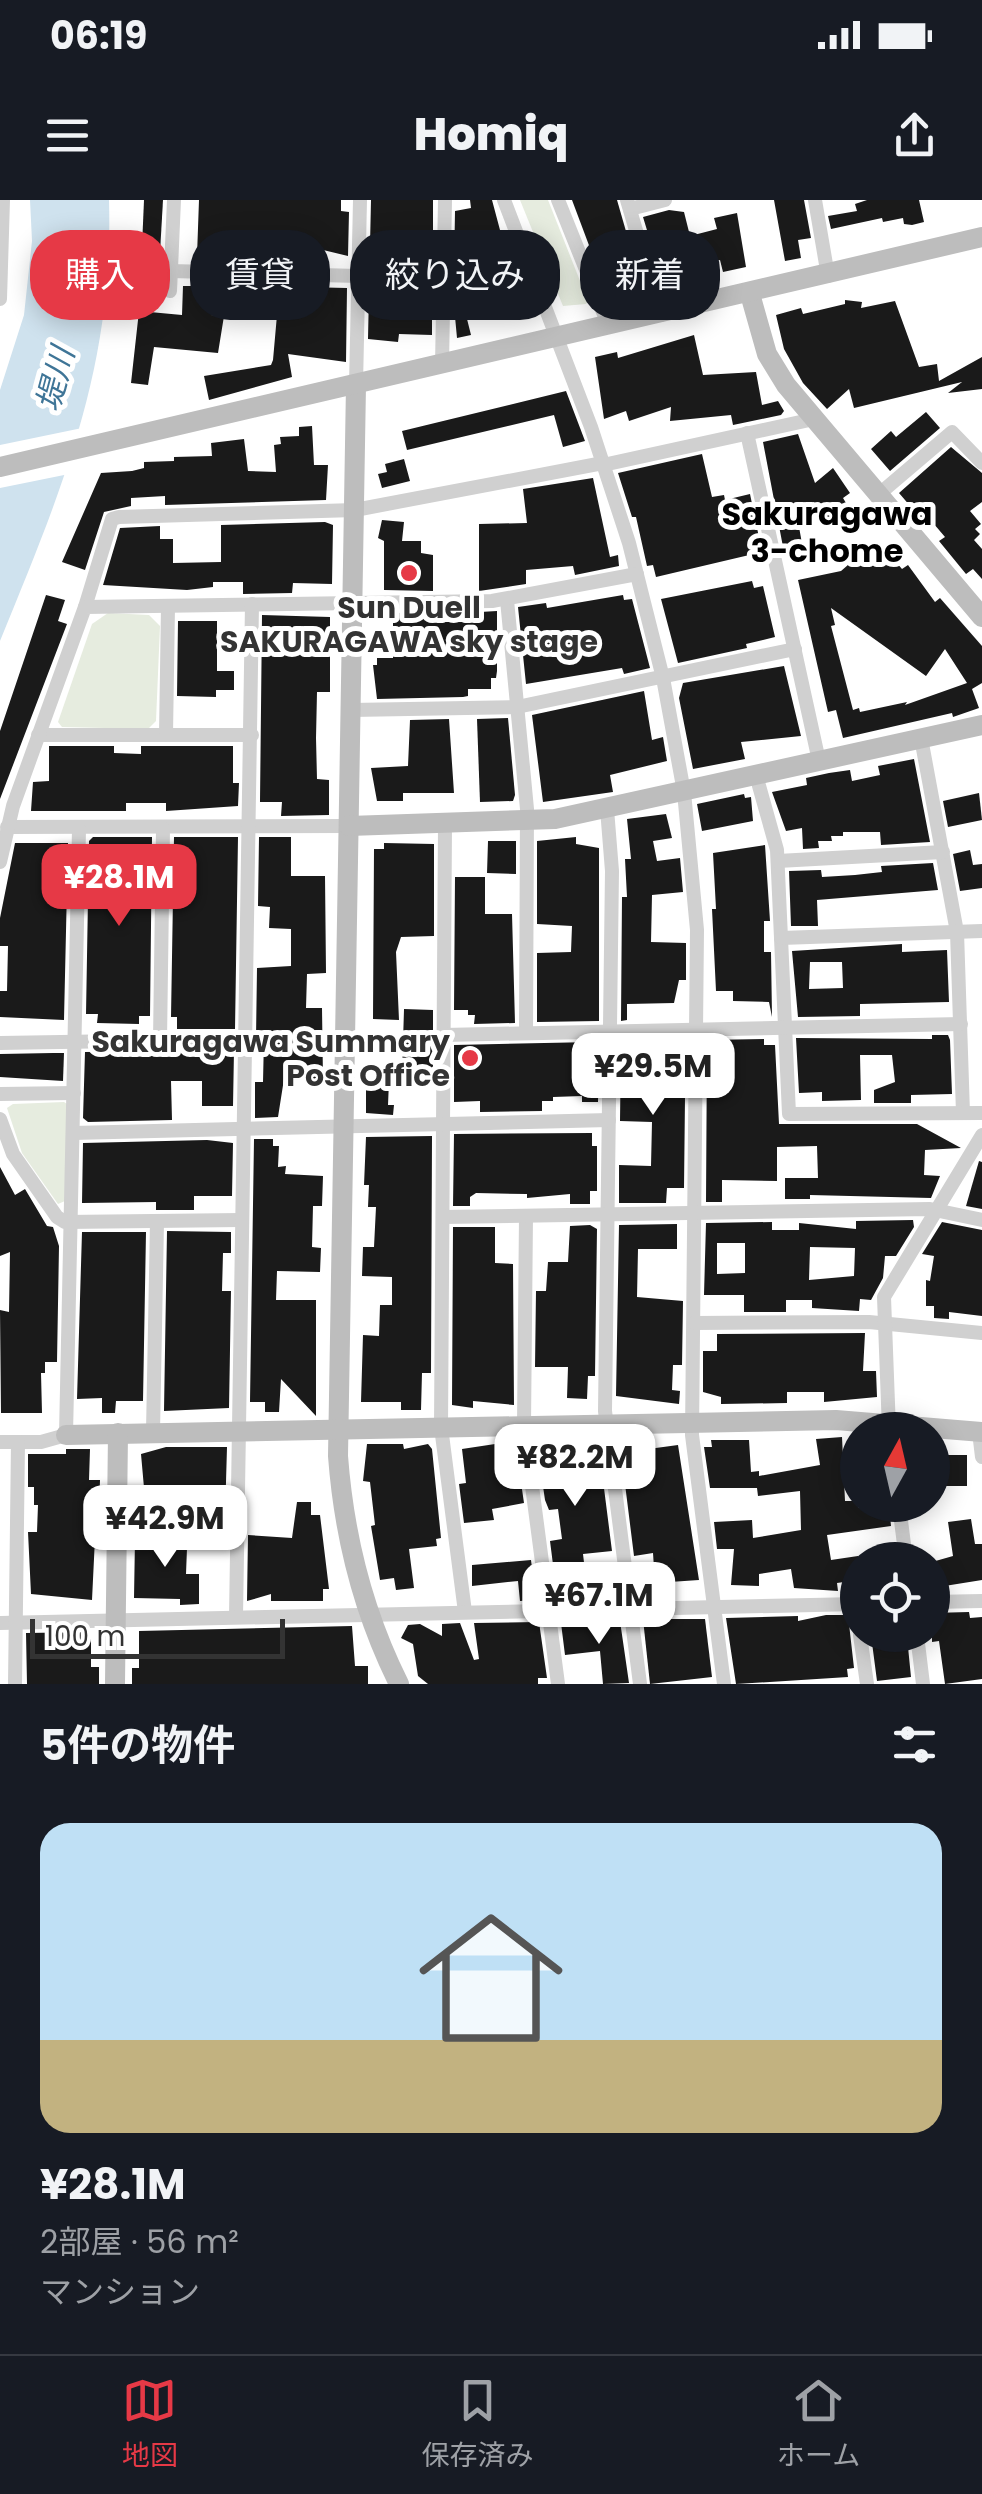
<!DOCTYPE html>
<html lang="ja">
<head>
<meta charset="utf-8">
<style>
  :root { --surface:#171b24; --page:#242831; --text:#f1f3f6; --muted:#9ea1a6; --line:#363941; --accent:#e63946 }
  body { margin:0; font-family:Poppins,"Noto Sans JP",sans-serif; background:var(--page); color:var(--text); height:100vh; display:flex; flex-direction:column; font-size:38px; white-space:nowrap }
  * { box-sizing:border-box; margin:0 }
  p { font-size:32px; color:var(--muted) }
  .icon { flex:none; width:55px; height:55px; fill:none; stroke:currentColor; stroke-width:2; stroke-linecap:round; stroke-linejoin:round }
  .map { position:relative; height:1484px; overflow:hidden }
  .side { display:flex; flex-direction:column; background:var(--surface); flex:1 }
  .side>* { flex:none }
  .banner { position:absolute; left:30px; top:30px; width:922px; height:90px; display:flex; gap:20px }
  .needle { width:65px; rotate:8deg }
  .controls { position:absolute; left:840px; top:1212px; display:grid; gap:20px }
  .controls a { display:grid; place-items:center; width:110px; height:110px; border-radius:50%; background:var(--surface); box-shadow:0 5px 25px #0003; font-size:50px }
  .scale { position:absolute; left:30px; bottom:25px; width:255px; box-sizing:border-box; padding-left:10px; border:5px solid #333; border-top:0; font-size:28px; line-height:35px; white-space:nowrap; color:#333; -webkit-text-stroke:8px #fff; paint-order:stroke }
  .price { position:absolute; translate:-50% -85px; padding:0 22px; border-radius:20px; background:#fff; color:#222; font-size:32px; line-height:65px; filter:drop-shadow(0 2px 5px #0008) }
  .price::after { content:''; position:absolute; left:50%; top:60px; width:30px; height:22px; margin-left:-15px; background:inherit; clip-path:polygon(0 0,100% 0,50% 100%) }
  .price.current { background:var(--accent); color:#fff }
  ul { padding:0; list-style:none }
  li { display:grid; align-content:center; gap:20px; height:530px; padding:0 40px }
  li+li { border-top:2px solid var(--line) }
  li span { display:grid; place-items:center; height:310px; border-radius:30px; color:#555 }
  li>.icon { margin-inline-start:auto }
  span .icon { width:180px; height:180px; fill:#fffc; stroke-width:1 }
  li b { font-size:42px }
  h2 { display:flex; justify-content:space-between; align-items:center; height:120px; padding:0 40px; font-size:42px }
  .tag { padding:0 35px; border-radius:40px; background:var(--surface); box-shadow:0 5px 25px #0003; font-size:35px; line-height:90px }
  .tag.current { background:var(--accent); color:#fff }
  .status { display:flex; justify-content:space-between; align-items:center; height:70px; padding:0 50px; background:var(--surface); direction:ltr }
  .status svg { height:28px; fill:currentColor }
  header { display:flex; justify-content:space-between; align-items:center; height:130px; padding:0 40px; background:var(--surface); font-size:45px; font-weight:800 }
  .menu { display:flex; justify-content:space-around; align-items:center; height:140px; border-top:2px solid var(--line); background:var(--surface); font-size:28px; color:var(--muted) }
  .menu a { display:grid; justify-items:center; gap:5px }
  .menu .current { color:var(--accent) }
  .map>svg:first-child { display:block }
  .green { fill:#e6ecdf }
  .water { fill:#cfe2ee }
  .pier { fill:#fff }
  .building { fill:#1a1a1a; fill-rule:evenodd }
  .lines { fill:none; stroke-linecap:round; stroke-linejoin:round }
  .street { stroke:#d0d0d0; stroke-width:14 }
  .secondary { stroke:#bdbdbd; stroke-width:20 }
  .poi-dot { fill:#e63946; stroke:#fff; stroke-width:4 }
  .labels { text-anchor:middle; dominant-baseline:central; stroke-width:10; stroke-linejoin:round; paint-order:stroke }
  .poi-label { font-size:30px; font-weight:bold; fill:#333; stroke:#fff }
  .water-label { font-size:32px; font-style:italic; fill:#3f7597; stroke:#fff }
  .neighbourhood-label { font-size:32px; font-weight:bold; fill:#000; stroke:#fff }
</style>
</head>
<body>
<div class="status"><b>06:19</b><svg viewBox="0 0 49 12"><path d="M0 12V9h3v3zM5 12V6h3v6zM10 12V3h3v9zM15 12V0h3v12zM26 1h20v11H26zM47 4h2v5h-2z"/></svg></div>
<header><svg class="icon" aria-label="menu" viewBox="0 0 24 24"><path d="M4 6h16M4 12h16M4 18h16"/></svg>Homiq<svg class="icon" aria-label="share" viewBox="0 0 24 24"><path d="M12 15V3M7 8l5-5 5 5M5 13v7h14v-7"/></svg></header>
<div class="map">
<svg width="982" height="1484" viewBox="0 0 982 1484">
  <rect width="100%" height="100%" fill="#fff"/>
  <g class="green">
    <polygon points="520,0 548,0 588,101 586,104 563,106"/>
    <polygon points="108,413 149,415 160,426 156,521 148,529 62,527 58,522 92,424"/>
    <polygon points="64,902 67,904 65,1001 58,1004 22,953 7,908 13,904"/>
  </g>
  <path class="water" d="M 30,0 L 109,0 C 114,168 62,289 0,441 L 0,190 L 24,115 L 32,41 Z"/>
  <polygon class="pier" points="87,227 74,273 0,288 0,245"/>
  <g class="building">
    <polygon points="144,0 163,0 159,70 141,70"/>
    <polygon points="199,0 341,0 341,11 349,12 348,56 319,49 278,48 278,56 266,59 197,56"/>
    <polygon points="371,0 433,0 433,70 427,112 432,111 432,135 399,134 398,142 368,139"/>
    <polygon points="470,0 492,0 512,75 521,73 533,113 514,117 513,110 467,119 471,135 457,138 454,106 467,103 461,70 454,71 455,11 471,8"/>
    <polygon points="572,0 617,0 640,80 605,88"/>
    <polygon points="774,0 804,0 811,38 798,40 801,58 785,61"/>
    <polygon points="867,0 919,0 924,22 912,25 904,24 903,18 883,22 882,18 831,29 828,16 857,11 855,4"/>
    <polygon points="669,10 684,12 690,36 717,29 714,18 737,13 746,67 723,72 720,60 679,70 681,82 664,86 643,17"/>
    <polygon points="183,86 211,86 211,115 224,116 218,153 154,147 148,185 131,183 139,111 182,115"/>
    <polygon points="260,86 347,88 346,162 288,154 292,177 209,200 204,176 271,165 273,160 277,115 260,114"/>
    <polygon points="845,100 862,102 861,108 895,101 919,167 937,164 939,181 982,157 982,189 948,193 962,182 854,208 849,189 827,209 803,183 784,149 776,115 801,108 803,114 845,104"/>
    <polygon points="694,135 703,175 756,172 762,205 778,201 784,211 781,215 733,225 731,215 670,221 671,207 629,221 626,211 604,219 595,157 617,152 618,158"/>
    <polygon points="566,191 585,241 563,247 554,215 407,250 402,231"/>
    <polygon points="926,212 940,228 890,271 871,249 891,231 896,237"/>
    <polygon points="312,226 314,265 328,265 326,300 165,305 165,296 131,298 131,306 104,312 85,370 62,362 101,273 132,271 144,268 144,262 174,261 174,257 212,256 211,243 244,239 248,271 276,272 274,245 281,244 280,237 299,236 299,227"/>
    <polygon points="798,234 815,283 833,268 850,293 843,298 846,303 826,320 799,327 803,349 784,352 763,242"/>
    <polygon points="951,247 982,273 982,302 970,311 981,324 975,329 980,334 974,340 982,349 982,379 973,369 966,374 939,341 945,337 928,317 923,321 899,293"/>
    <polygon points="702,254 712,297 724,295 725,300 750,294 762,352 656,377 653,365 647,366 636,317 632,317 618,273"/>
    <polygon points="404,259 410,281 382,288 378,274 387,272 385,264"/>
    <polygon points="593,278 610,357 618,355 619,366 575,375 573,366 526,370 526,384 479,391 479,324 527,323 523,289"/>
    <polygon points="382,320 404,322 402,341 421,341 421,353 433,355 433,391 384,390 384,341 378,338"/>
    <polygon points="325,322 333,325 332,384 293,383 292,393 243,394 243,382 213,382 213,387 187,390 103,385 120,328 160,326 160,339 173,339 173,363 221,362 221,325"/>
    <path d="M 877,340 L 902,369 L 908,365 L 935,402 L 940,398 L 982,446 L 982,483 L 972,489 L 979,508 L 953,517 L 952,513 L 843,538 L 836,510 L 828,512 L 798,380 L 841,371 ZM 831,408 L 926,476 L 945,449 L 967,483 L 905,505 L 907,502 L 860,512 L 859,508 L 853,510 L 831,426 L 835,425 Z"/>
    <polygon points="752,381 754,388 763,386 775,437 746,444 747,448 678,463 661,399"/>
    <polygon points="46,395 65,400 58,421 67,424 0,599 0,531"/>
    <polygon points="623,395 624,400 632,399 650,468 624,474 622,468 526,484 518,407 546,403 547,408"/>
    <polygon points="497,411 497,471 496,478 491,478 491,489 468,489 468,496 463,497 377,499 373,465 377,465 377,458 393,458 393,413 445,412 445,422 480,422 480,412"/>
    <polygon points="262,415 330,417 330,492 317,492 316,538 317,579 329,580 329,615 281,616 282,602 260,602"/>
    <polygon points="178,421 217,421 217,471 234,471 234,490 216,490 216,497 177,496"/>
    <polygon points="784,466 801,536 741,542 745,559 693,569 679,498 683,483"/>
    <polygon points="644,491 652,540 663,537 667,561 610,575 613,592 543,602 532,515"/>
    <polygon points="508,518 515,595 513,601 480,602 477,519"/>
    <polygon points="449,519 454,593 403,593 403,601 377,601 371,568 408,566 410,520"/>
    <polygon points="49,546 114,546 114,553 141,554 141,546 233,546 233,583 239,583 238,606 166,611 166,603 126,603 126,611 31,611 33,582 49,581"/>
    <polygon points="914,559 930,642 881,645 880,632 843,632 843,636 831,636 832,641 818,641 819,648 803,649 802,628 786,631 772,592 807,585 806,578 829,573 850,570 852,581 880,575 878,566"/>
    <polygon points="979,593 982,620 948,627 943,601"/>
    <polygon points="744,594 745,598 751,597 753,621 702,631 697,604"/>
    <polygon points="666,614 672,638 653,641 657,661 680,658 683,692 652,695 651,742 686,743 686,780 679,780 674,803 627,804 627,820 621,821 622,697 627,697 625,659 631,659 627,619"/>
    <polygon points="93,637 152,637 150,816 139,816 139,824 97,823 98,814 86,814 89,641"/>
    <polygon points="174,637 238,637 235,829 177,829 177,817 171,817"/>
    <polygon points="259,637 291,637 291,676 325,676 326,773 307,774 306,808 322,808 323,880 284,879 278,917 255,918 255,882 263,882 264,838 256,838 257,768 291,766 291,729 269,728 270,707 258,706"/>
    <polygon points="576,637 576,644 599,648 599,821 537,822 537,753 571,752 572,726 537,724 537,641"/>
    <polygon points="488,641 516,641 516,674 487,673"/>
    <polygon points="15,643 68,643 64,820 0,817 0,791 7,791 8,746 0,746 0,718"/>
    <polygon points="384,643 434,644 434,736 401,737 396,752 399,820 373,819 374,649 384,649"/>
    <polygon points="765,645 770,721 764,721 764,752 771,752 772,817 769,802 733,801 733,791 716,791 712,709 716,709 713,653"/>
    <polygon points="970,650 973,665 982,664 982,688 960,691 953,654"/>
    <polygon points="933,663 938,690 817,700 818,726 791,726 789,671 821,670 822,677 855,675 882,672 881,666"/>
    <polygon points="455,677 485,677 485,714 512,714 515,823 474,824 475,815 468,815 468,810 454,810"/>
    <path d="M 902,744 L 902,752 L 947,750 L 949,802 L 860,804 L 860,816 L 798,817 L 792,751 ZM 810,762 L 842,762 L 843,788 L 809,789 Z"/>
    <polygon points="404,809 433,810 433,874 402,874"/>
    <polygon points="932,835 948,835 950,840 952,894 911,895 911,903 874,903 874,890 895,882 892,855 860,855 861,900 822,901 822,892 799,893 796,838 932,839"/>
    <polygon points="764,839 764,845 775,845 779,924 917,924 961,948 925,950 924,975 940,976 931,998 810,995 810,999 785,999 785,978 818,978 817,946 777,947 777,981 722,980 722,1002 706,1002 707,840"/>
    <polygon points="685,840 685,870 674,870 673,897 685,897 684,988 667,988 666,1003 619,1003 619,965 651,966 652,922 620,921 621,842"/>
    <polygon points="593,842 593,848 599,848 598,902 582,902 582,896 553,897 553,901 542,901 542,911 480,912 480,901 454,902 454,845"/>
    <polygon points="234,850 233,906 202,906 202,881 171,881 172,920 88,922 83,918 85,852"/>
    <polygon points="53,853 64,853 63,881 0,877 0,854"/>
    <polygon points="366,881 389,881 388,905 394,905 393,915 366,913"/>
    <polygon points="592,933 592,946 597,946 597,991 590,991 590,1004 570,1004 570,994 527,998 527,994 476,993 470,997 470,1006 453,1006 454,934"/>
    <polygon points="432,936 431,1173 422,1173 421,1210 401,1210 401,1202 361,1202 363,1135 379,1136 380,1105 392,1105 392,1077 362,1076 363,1047 374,1047 376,1007 368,1007 369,985 364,985 366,937"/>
    <polygon points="273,939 273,946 279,946 278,967 286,966 285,974 323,976 322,1006 313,1006 312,1047 321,1048 320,1072 277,1071 276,1100 316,1100 316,1216 281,1179 279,1212 265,1212 265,1202 250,1202 254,939"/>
    <polygon points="207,940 233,943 232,996 194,996 194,1010 156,1010 156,1002 82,1003 83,943"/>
    <polygon points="979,961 982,962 982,1009 966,1006"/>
    <polygon points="0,967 15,995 25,989 47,1026 53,1027 59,1046 57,1162 45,1162 45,1173 41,1173 42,1213 1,1213 0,1110 9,1112 10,1052 0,1056"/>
    <path d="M 913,1020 L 914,1027 L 896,1056 L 885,1056 L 883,1078 L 871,1100 L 860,1099 L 859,1111 L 812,1108 L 812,1100 L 786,1100 L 786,1112 L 744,1112 L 744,1095 L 704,1095 L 706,1023 L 772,1022 L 772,1030 L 799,1030 L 799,1023 L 856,1029 L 856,1021 ZM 717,1043 L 745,1043 L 745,1073 L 717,1074 ZM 810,1047 L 855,1048 L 854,1076 L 809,1080 Z"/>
    <polygon points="942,1022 982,1030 982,1116 949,1112 949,1119 934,1118 934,1106 926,1106 926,1080 930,1081 934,1056 922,1054"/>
    <polygon points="677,1024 677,1049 638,1049 637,1097 683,1101 682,1165 673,1165 672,1190 680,1191 679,1204 616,1196 619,1025"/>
    <polygon points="590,1025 597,1029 595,1176 588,1176 587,1199 567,1198 568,1167 535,1167 536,1091 546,1091 548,1062 568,1062 570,1026"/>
    <polygon points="453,1027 495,1027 495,1063 513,1064 514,1205 473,1201 473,1208 452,1205"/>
    <polygon points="167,1031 231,1032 231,1053 223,1053 222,1091 231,1091 229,1208 164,1211"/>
    <polygon points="82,1032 146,1032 143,1201 116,1201 115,1213 102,1213 102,1198 77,1199"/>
    <polygon points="865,1133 863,1171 876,1171 877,1197 824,1202 824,1192 787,1192 787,1203 721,1204 721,1197 703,1192 703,1151 717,1151 717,1134"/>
    <polygon points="842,1237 845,1301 858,1301 858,1308 889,1305 891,1326 827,1335 831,1360 858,1356 858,1380 837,1383 838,1391 794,1388 791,1369 759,1374 759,1386 731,1385 734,1349 717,1349 714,1322 752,1320 753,1338 801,1330 800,1291 758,1296 757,1288 710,1288 704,1247 712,1247 711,1240 749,1240 751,1272 759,1271 759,1276 820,1265 816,1239"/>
    <polygon points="564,1239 575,1242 577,1252 599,1249 612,1351 583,1354 587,1388 557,1396 550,1341 562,1339 558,1309 549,1310 545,1300 537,1245"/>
    <polygon points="515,1241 524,1303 492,1309 494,1320 464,1323 459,1284 466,1283 462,1249"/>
    <polygon points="639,1241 641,1250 678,1245 699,1380 655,1383 653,1353 634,1356 620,1244"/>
    <polygon points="367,1244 403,1244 404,1249 428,1244 432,1249 441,1338 436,1339 437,1346 409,1349 414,1388 396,1390 394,1378 380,1380 371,1326 375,1325 370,1282 363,1281"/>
    <polygon points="166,1247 227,1247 225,1317 166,1318 167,1300 145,1299 141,1254"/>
    <polygon points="66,1249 90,1249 89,1280 100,1280 99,1309 91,1309 91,1338 95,1338 92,1400 31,1394 28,1332 37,1332 38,1305 34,1305 34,1287 28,1287 28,1254 66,1254"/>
    <rect x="932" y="1255" width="35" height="31"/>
    <polygon points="297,1302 311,1302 311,1315 320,1315 329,1389 323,1389 323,1401 271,1401 271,1394 247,1401 248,1335 292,1338"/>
    <polygon points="971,1319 975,1344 982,1344 982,1380 932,1388 932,1362 953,1356 948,1322"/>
    <polygon points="135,1339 202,1339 202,1348 187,1348 186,1374 199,1374 199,1404 180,1405 180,1399 134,1398"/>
    <polygon points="531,1360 536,1400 520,1401 518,1381 472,1386 472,1365"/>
    <polygon points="969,1412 970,1418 982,1417 982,1479 945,1484 939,1441 932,1442 932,1413"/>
    <polygon points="826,1415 848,1415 854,1468 847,1469 848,1477 736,1484 726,1418 798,1416 798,1421"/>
    <polygon points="643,1419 705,1419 712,1477 650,1484"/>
    <polygon points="620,1421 629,1483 603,1484 600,1451 565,1455 561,1423"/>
    <polygon points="539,1422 547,1478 538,1478 538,1484 428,1484 418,1476 413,1444 401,1438 408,1425 420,1424 442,1436 442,1424 460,1423 474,1460 479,1459 474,1423"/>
    <polygon points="352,1426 355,1466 368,1466 368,1484 132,1484 132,1468 139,1468 139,1431"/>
    <polygon points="91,1432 91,1467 99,1467 99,1484 27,1484 26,1433"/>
    <polygon points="871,1435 901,1435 902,1448 908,1447 911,1477 877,1481"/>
  </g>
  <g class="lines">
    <g class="street">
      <polyline points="504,0 591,227 629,343 663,478 684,592 697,730 692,1235 724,1484"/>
      <polyline points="558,0 609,127"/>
      <polyline points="627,0 661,115"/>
      <polyline points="815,0 828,76"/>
      <polyline points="630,9 665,0"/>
      <polyline points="171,71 358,76"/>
      <polyline points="170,91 174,0"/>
      <polyline points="0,99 3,0"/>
      <polyline points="442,165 445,0"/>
      <polyline points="356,185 360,0"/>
      <polyline points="747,233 819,561"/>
      <polyline points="603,265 814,219"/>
      <polyline points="878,295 952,232 982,263"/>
      <polyline points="507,400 527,609 526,833"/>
      <polyline points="85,407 112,319 119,317 355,310 603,263"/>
      <polyline points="351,510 517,507 795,449"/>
      <polyline points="38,535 252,535"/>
      <polyline points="166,535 168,406"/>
      <polyline points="921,538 957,732 963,913"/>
      <polyline points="756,575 777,650 789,914 982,913"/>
      <polyline points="607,609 612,671 605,1211 640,1484"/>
      <polyline points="445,625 441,1227 465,1412"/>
      <polyline points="7,627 349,626"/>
      <polyline points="778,661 943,652"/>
      <polyline points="0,662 13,606 85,407 492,401 637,374"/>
      <polyline points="781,738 982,731"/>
      <polyline points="444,835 961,824"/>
      <polyline points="160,840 163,629"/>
      <polyline points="0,843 244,839"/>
      <polyline points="0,894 74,893"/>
      <polyline points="0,919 13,954 57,1017 65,1022 241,1020"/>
      <polyline points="73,933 609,920"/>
      <polyline points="526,1016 524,1225 558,1484"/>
      <polyline points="443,1017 930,1009 982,1020"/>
      <polyline points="694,1123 869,1122 982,1133"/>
      <polyline points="889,1230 884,1097 982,935"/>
      <polyline points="153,1232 157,1022"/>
      <polyline points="979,1232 982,1257"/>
      <polyline points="0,1242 41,1242 66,1235 79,629"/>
      <polyline points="899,1305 906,1360"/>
      <polyline points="117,1329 237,1328"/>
      <polyline points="932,1402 982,1401"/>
      <polyline points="236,1417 252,404"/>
      <polyline points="0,1423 858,1404"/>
      <polyline points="860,1435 867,1484"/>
      <polyline points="917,1435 923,1484"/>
      <polyline points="15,1484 18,1242"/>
    </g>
    <g class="secondary">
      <polyline points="750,94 767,154 786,185 982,417"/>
      <path d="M 356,185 L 338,1256 C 344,1336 363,1412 399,1484"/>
      <polyline points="0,267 982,37"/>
      <polyline points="349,626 555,619 982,525"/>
      <polyline points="66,1235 836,1220 982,1232"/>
      <polyline points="115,1484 118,1233"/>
    </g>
  </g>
  <g class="poi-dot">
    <circle cx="409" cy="373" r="10"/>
    <circle cx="470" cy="858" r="10"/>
  </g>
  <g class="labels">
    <g class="poi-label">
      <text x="409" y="407">Sun Duell<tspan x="409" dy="34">SAKURAGAWA sky stage</tspan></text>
      <text x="450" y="841" text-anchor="end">Sakuragawa Summary<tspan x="450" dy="34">Post Office</tspan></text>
    </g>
    <g class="water-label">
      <text transform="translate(55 179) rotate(-75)">堤川</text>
    </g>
    <g class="neighbourhood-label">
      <text x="827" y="313">Sakuragawa<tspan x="827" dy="37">3-chome</tspan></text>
    </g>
  </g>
</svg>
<div class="controls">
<a><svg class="needle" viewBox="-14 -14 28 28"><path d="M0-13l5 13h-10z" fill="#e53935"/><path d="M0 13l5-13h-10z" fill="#9ea1a6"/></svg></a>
<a><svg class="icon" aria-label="locate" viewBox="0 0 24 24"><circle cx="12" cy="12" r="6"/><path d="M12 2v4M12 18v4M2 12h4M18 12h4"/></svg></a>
</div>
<div class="scale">100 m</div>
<b class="price current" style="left:119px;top:729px">¥28.1M</b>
<b class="price" style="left:653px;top:918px">¥29.5M</b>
<b class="price" style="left:575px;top:1309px">¥82.2M</b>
<b class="price" style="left:165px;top:1370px">¥42.9M</b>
<b class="price" style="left:599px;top:1447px">¥67.1M</b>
<div class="banner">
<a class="tag current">購入</a>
<a class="tag">賃貸</a>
<a class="tag">絞り込み</a>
<a class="tag">新着</a>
</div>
</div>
<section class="side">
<h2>5件の物件<svg class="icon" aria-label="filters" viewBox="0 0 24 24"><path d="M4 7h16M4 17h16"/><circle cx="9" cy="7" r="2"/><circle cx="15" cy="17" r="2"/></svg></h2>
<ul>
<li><span style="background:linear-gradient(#bfe0f5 70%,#c2b280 0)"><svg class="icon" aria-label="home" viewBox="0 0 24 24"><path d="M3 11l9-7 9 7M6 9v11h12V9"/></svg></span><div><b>¥28.1M</b><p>2部屋 · 56 m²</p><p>マンション</p></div></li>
</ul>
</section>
<nav class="menu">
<a class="current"><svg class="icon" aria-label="map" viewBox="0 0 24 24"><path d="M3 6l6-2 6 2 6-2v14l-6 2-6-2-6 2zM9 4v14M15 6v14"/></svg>地図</a>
<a><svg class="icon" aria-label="saved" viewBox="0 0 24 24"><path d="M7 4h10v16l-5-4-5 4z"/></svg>保存済み</a>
<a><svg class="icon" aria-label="home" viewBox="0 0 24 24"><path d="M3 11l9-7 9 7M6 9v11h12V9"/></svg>ホーム</a>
</nav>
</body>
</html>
